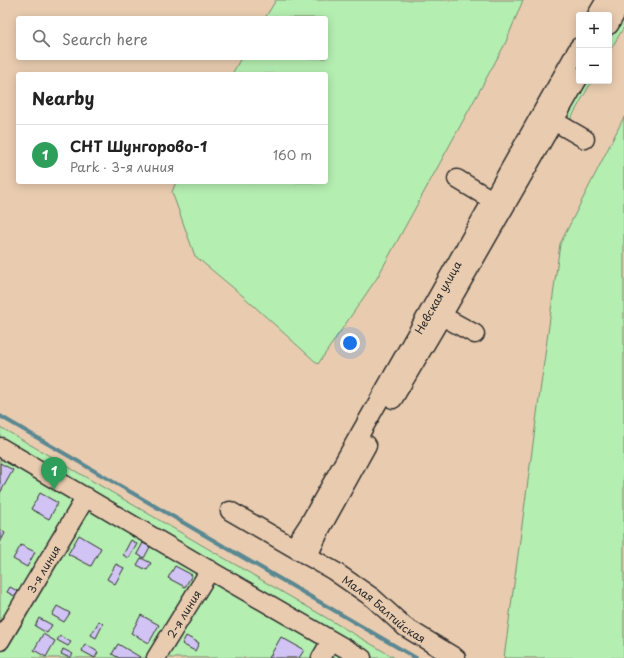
<!DOCTYPE html>
<meta charset="utf-8">
<style>
:root{--surface:#fff;--page:#f6f6f6;--text:#222;--muted:#767676;--line:#e0e0e0;--accent:#1f6fb2}
body{margin:0;font-family:"Playpen Sans",sans-serif;background:var(--page);color:var(--text)}
.controls{position:absolute;right:12px;top:12px;display:grid;overflow:hidden;border-radius:4px;box-shadow:0 2px 10px #0003}
.controls button{width:36px;height:36px;display:grid;place-items:center;padding:0;border:0;border-bottom:1px solid var(--line);background:var(--surface);color:var(--text);font:20px sans-serif}
.you{position:absolute;left:350px;top:343px;width:14px;height:14px;margin:-10px;border:3px solid #fff;border-radius:50%;background:#1a73e8;box-shadow:0 0 0 6px #1a73e833}
.badge{display:grid;place-items:center;width:26px;height:26px;border-radius:50%;background:var(--accent);color:#fff;font-size:13px;font-weight:700}
.pin{position:absolute;translate:-50% -33px;filter:drop-shadow(0 1px 2px #0008)}
.pin::after{content:'';position:absolute;top:21px;width:14px;height:12px;background:inherit;clip-path:polygon(0 0,100% 0,50% 100%)}
.list{margin:0;padding:0;list-style:none}
h2{display:flex;justify-content:space-between;align-items:center;height:52px;margin:0;padding:0 16px;font-size:17px}
h2 small{font-size:13px;font-weight:400;color:var(--muted)}
.list li{display:grid;grid-template-columns:26px 1fr auto;gap:12px;align-items:center;box-sizing:border-box;height:60px;padding:0 16px;border-top:1px solid var(--line)}
.list b{display:block;font-size:15px;white-space:nowrap}
.list p{margin:0;font-size:13px;white-space:nowrap;color:var(--muted)}
.list em{font-size:13px;font-style:normal;color:var(--muted)}
.icon{flex:none;width:22px;height:22px;fill:none;stroke:currentColor;stroke-width:2;stroke-linecap:round;stroke-linejoin:round}
.map{position:relative;flex:none;width:624px;height:658px;overflow:hidden}
.search{position:absolute;background:var(--surface);box-shadow:0 2px 10px #0003;left:16px;top:16px;width:312px;height:44px;display:flex;align-items:center;gap:10px;box-sizing:border-box;padding:0 14px;border-radius:4px;color:var(--muted);font-size:15px}
.panel{position:absolute;background:var(--surface);box-shadow:0 2px 10px #0003;left:16px;top:72px;width:312px;height:112px;border-radius:4px}
.map>svg:first-child{display:block}
.green{fill:#b5eeb1;stroke:#708c6e}
.lines{fill:none;stroke-linecap:round;stroke-linejoin:round}
.stream{stroke:#5a8892;stroke-width:4}
.building{fill:#d1c4f5;stroke:#2b2b2b}
.minor-casing{stroke:#2b2b2b;stroke-width:21}
.minor{stroke:#e9ccb0;stroke-width:18}
.labels{text-anchor:middle;dominant-baseline:central;stroke-width:3.5;stroke-linejoin:round;paint-order:stroke}
.street-label{font-size:11px;fill:#2b2b2b;stroke:#e9ccb0}
</style>
<div class="map">
<svg width="624" height="658" viewBox="0 0 624 658">
<rect width="100%" height="100%" fill="#e9ccb0"/>
<filter id="ink" filterUnits="userSpaceOnUse"><feTurbulence type="fractalNoise" baseFrequency=".025" numOctaves="2"/><feDisplacementMap in="SourceGraphic" scale="8" xChannelSelector="R" yChannelSelector="G"/><feConvolveMatrix kernelMatrix="1 2 1 2 8 2 1 2 1" color-interpolation-filters="sRGB"/></filter>
<g filter="url(#ink)">
<!-- green -->
<g class="green">
<path d="M276,0H523L505,44L377,278L318,364L243,296L195,256L172,192L176,182H326V74H232L241,58H326V18H265Z"/>
<path d="M624,14V27L609,52V40Z"/>
<path d="M585,81H592L570,120L566,118V114Z"/>
<path d="M624,117V658H504L560,244Z"/>
<path d="M0,427L395,658H0Z"/>
</g>
<g class="lines">
<!-- stream -->
<path class="stream" d="M0,416L416,658"/>
</g>
<!-- building -->
<g class="building">
<path d="M0,463L13,470L0,493Z"/>
<path d="M40,493L58,503L49,519L31,509Z"/>
<path d="M0,530L5,533L0,543Z"/>
<path d="M79,535L101,548L91,566L68,554Z"/>
<path d="M131,540L137,544L129,558L123,555Z"/>
<path d="M143,543L150,547L144,558L137,554Z"/>
<path d="M21,545L35,552L27,567L13,559Z"/>
<path d="M141,558L151,563L147,570L137,565Z"/>
<path d="M116,564L124,568L115,584L107,579Z"/>
<path d="M175,566L192,575L185,587L168,578Z"/>
<path d="M10,587L21,593L18,598L7,592Z"/>
<path d="M57,606L70,613L64,622L52,615Z"/>
<path d="M141,615L159,625L149,643L131,633Z"/>
<path d="M39,618L52,625L47,633L35,626Z"/>
<path d="M99,621L103,624L96,638L91,635Z"/>
<path d="M43,634L55,641L46,657L34,650Z"/>
<path d="M60,636L71,642L68,646L57,640Z"/>
<path d="M186,636L199,643L195,651L182,644Z"/>
<path d="M281,637L304,650L299,658H269Z"/>
<path d="M85,644L98,652L95,658L82,651Z"/>
<path d="M118,644L140,657L139,658H119L112,654Z"/>
<path d="M63,649L73,654L70,658L61,654Z"/>
</g>
<g class="lines">
<defs>
<g id="minor">
<path d="M597,15L606,0"/>
<path d="M609,25L623,0"/>
<path d="M554,121L585,139"/>
<path d="M457,179L492,200"/>
<path d="M442,316L475,334"/>
<path d="M393,399L442,316L579,77"/>
<path d="M0,447L204,567L362,658"/>
<path id="s1" d="M230,511L334,571L373,598L405,627L456,658"/>
<path id="s2" d="M294,547L309,524L579,47"/>
<path d="M308,556L320,530L367,445"/>
<path id="s3" d="M0,641L86,497"/>
<path id="s4" d="M156,658L210,570"/>
<path d="M321,658L331,641"/>
</g>
</defs>
<!-- minor casing -->
<use href="#minor" class="minor-casing"/>
<!-- minor -->
<use href="#minor" class="minor"/>
</g>
</g>
<g class="labels">
<!-- street labels -->
<g class="street-label">
<text stroke="none"><textPath href="#s2" startOffset="288">Невская улица</textPath></text>
<text stroke="none"><textPath href="#s3" startOffset="84">3-я линия</textPath></text>
<text stroke="none"><textPath href="#s1" startOffset="183">Малая Балтийская</textPath></text>
<text stroke="none"><textPath href="#s4" startOffset="52">2-я линия</textPath></text>
</g>
</g>
</svg>
<div class="controls">
<button>+</button>
<button>−</button>
</div>
<div class="you"></div>
<div class="pin badge" style="left:54px;top:490px;background:#2e9e5b">1</div>
<div class="search"><svg class="icon" aria-label="search" viewBox="0 0 24 24"><circle cx="10" cy="10" r="6"/><path d="M15 15l6 6"/></svg>Search here</div>
<section class="panel">
<h2>Nearby<small></small></h2>
<ul class="list">
<li><span class="badge" style="background:#2e9e5b">1</span><div><b>СНТ Шунгорово-1</b><p>Park · 3-я линия</p></div><em>160 m</em></li>
</ul>
</section>
</div>
